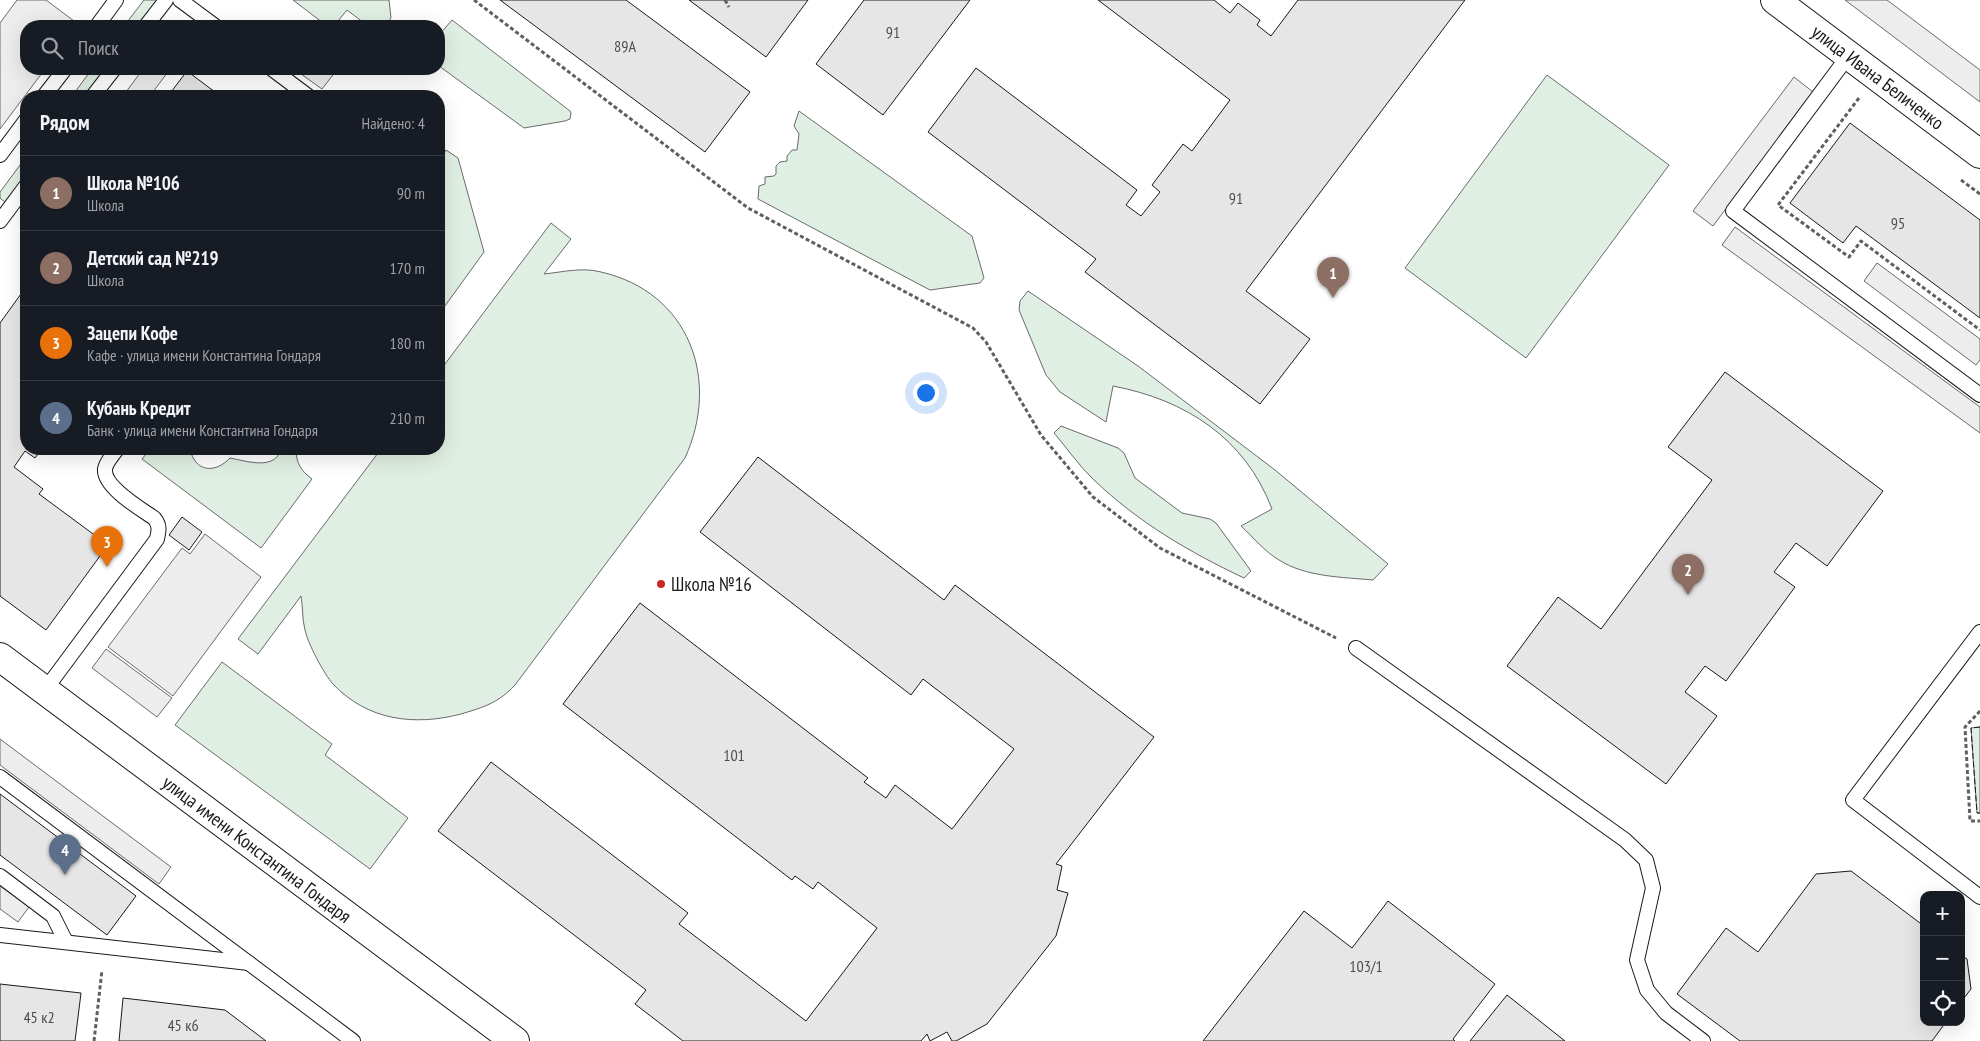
<!DOCTYPE html>
<html lang="ru">
<meta charset="utf-8">
<style>
:root{--surface:#171b24;--page:#20242c;--text:#f1f3f6;--muted:#9ea1a6;--line:#363941;--accent:#c62828}
body{margin:0;font-family:"PT Sans Narrow",sans-serif;background:var(--page);color:var(--text)}
.controls{position:absolute;right:15px;bottom:15px;display:grid;overflow:hidden;border-radius:10px;box-shadow:0 5px 20px #0002}
.controls button{width:45px;height:45px;display:grid;place-items:center;padding:0;border:0;border-bottom:1px solid var(--line);background:var(--surface);color:var(--text);font:25px sans-serif}
.you{position:absolute;left:925px;top:392px;width:18px;height:18px;margin:-12px;border:4px solid #fff;border-radius:50%;background:#1a73e8;box-shadow:0 0 0 8px #1a73e833}
.badge{display:grid;place-items:center;width:32px;height:32px;border-radius:50%;background:var(--accent);color:#fff;font-size:16px;font-weight:700}
.pin{position:absolute;translate:-50% -41px;filter:drop-shadow(0 1px 2px #0008)}
.pin::after{content:'';position:absolute;top:26px;width:18px;height:15px;background:inherit;clip-path:polygon(0 0,100% 0,50% 100%)}
.list{margin:0;padding:0;list-style:none}
h2{display:flex;justify-content:space-between;align-items:center;height:65px;margin:0;padding:0 20px;font-size:21px}
h2 small{font-size:16px;font-weight:400;color:var(--muted)}
.list li{display:grid;grid-template-columns:32px 1fr auto;gap:15px;align-items:center;box-sizing:border-box;height:75px;padding:0 20px;border-top:1px solid var(--line)}
.list b{display:block;font-size:19px;white-space:nowrap}
.list p{margin:0;font-size:16px;white-space:nowrap;color:var(--muted)}
.list em{font-size:16px;font-style:normal;color:var(--muted)}
.icon{flex:none;width:28px;height:28px;fill:none;stroke:currentColor;stroke-width:2;stroke-linecap:round;stroke-linejoin:round}
.map{position:relative;flex:none;width:1980px;height:1041px;overflow:hidden}
.search{position:absolute;background:var(--surface);box-shadow:0 5px 20px #0002;left:20px;top:20px;width:425px;height:55px;display:flex;align-items:center;gap:12px;box-sizing:border-box;padding:0 18px;border-radius:20px;color:var(--muted);font-size:19px}
.panel{position:absolute;background:var(--surface);box-shadow:0 5px 20px #0002;left:20px;top:90px;width:425px;height:365px;border-radius:20px}
.map>svg:first-child{display:block}
.green{fill:#e0efe3;stroke:#6a6a6a}
.parking{fill:#ededed;stroke:#6a6a6a}
.building{fill:#e6e6e6;stroke:#1a1a1a}
.lines{fill:none;stroke-linecap:round;stroke-linejoin:round}
.service-casing{stroke:#1a1a1a;stroke-width:16}
.minor-casing{stroke:#1a1a1a;stroke-width:30}
.path{stroke:#5f5f5f;stroke-width:3;stroke-dasharray:4 2.5;stroke-linecap:butt}
.service{stroke:#fff;stroke-width:14}
.minor{stroke:#fff;stroke-width:28}
.fence{stroke:#1a1a1a;stroke-width:1;stroke-dasharray:6 2.5;stroke-linecap:butt}
.poi-dot{fill:#c62828;stroke:#fff;stroke-width:2}
.labels{text-anchor:middle;dominant-baseline:central;stroke-width:4;stroke-linejoin:round;paint-order:stroke}
.number-label{font-size:16px;fill:#4d4d4d}
.street-label{font-size:19px;fill:#1a1a1a;stroke:#fff}
.poi-label{font-size:19px;fill:#1a1a1a;stroke:#fff;text-anchor:start}
</style>
<div class="map">
<svg width="1980" height="1041" viewBox="0 0 1980 1041">
<rect width="100%" height="100%" fill="#fff"/>
<!-- green -->
<g class="green">
<path d="M144,0H157L138,26H124Z"/>
<path d="M293,0H389L391,18L385,26H368L347,10L334,26H327Z"/>
<path d="M452,20L570,111L571,113L570,119L565,121L524,128L439,66V35Z"/>
<path d="M92,69H106L86,96H72Z"/>
<path d="M1547,75L1669,165L1526,358L1405,268Z"/>
<path d="M799,111L972,236L984,278L980,283L930,290L758,199L759,186L765,184V177L774,176L776,174V166L780,162L787,161V156L792,150H797L799,134L794,126Z"/>
<path d="M446,150L458,158L484,252L442,310L439,307V161Z"/>
<path d="M26,157V176L6,203L0,198V192Z"/>
<path d="M551,223L571,239L544,274C563,272 582,267 601,272C689,292 721,379 685,458L515,685C510,690 505,695 500,698C489,706 474,710 461,714C415,726 368,721 333,684C324,674 308,644 305,630C302,619 303,607 301,596L258,654L238,639L381,449H439V372Z"/>
<path d="M1028,291L1138,366L1275,470L1388,564L1373,580C1341,577 1306,577 1279,560C1264,551 1253,537 1241,526L1272,509C1245,438 1186,400 1113,386L1106,422L1060,392L1046,375L1019,310L1020,301Z"/>
<path d="M1061,426L1118,448L1124,453L1135,478L1182,513L1210,519L1216,523L1251,571L1244,578C1189,552 1138,522 1094,480C1079,466 1067,448 1054,433Z"/>
<path d="M150,449H190C195,472 215,474 230,458C247,461 275,471 281,449H296C296,463 301,471 312,479L261,548L142,459Z"/>
<path d="M222,662L332,744L325,755L408,818L370,869L175,725Z"/>
<path d="M1980,727V813H1977L1971,728Z"/>
</g>
<!-- parking -->
<g class="parking">
<path d="M17,0H46L78,24L76,26H26V69H45L0,129V23Z"/>
<path d="M1845,0H1887L1980,70V102Z"/>
<path d="M143,69H170L150,96H123Z"/>
<path d="M294,69H333L336,71L322,89Z"/>
<path d="M1794,77L1813,92L1713,226L1693,211Z"/>
<path d="M1735,227L1980,407V433L1722,245Z"/>
<path d="M1877,263L1980,339V360L1976,365L1864,281Z"/>
<path d="M205,534L261,577L173,696L108,647L182,548L190,554Z"/>
<path d="M106,649L172,698L157,717L92,668Z"/>
<path d="M0,739L171,867L159,884L0,765Z"/>
<path d="M0,886L29,907L18,922L0,909Z"/>
</g>
<!-- building -->
<g class="building">
<path d="M500,0H626L750,92L705,152Z"/>
<path d="M689,0H808L766,57Z"/>
<path d="M864,0H970L883,115L816,64Z"/>
<path d="M1098,0H1214L1230,13L1238,3L1260,20L1257,25L1271,36L1298,0H1465L1246,291L1310,339L1260,404L1085,272L1096,259L928,132L976,68L1137,190L1126,205L1141,216L1160,192L1152,185L1183,144L1192,151L1230,100Z"/>
<path d="M187,71L211,89L221,96H168Z"/>
<path d="M1850,123L1980,220V318L1856,226L1843,243L1790,203Z"/>
<path d="M26,287V449H42L35,458L25,451L14,467L43,489L39,494L108,545L46,630L0,596V323Z"/>
<path d="M1725,372L1883,491L1827,566L1796,543L1774,572L1795,587L1726,681L1705,666L1685,692L1717,716L1666,784L1507,666L1558,597L1601,629L1712,480L1668,447Z"/>
<path d="M758,457L944,600L955,585L1154,737L1056,864L1062,866L1057,890L1068,893L1056,936L987,1024L956,1041H952L947,1032L930,1041L927,1034L921,1041H683L635,1004L646,990L438,831L491,762L688,913L679,924L806,1021L877,928L818,882L813,889L795,876L792,880L563,704L640,603L868,778L864,782L886,798L895,785L952,829L1014,749L923,679L911,695L700,532Z"/>
<path d="M182,517L202,532L189,550L169,535Z"/>
<path d="M0,794L136,896L107,935L0,855Z"/>
<path d="M1851,871L1924,926V1022H1946L1932,1041H1740L1677,994L1726,928L1758,952L1816,874Z"/>
<path d="M1388,901L1495,984L1453,1039L1455,1041H1203L1304,911L1352,948Z"/>
<path d="M1961,955L1967,959L1971,989L1961,1002Z"/>
<path d="M0,984L81,993L75,1041H0Z"/>
<path d="M1507,995L1565,1041H1470Z"/>
<path d="M123,998L225,1010L266,1041H119Z"/>
</g>
<g class="lines">
<defs>
<g id="service">
<path d="M180,0L215,26"/>
<path d="M97,26L116,0"/>
<path d="M146,26L166,0"/>
<path d="M1849,55L1733,211L1980,395"/>
<path d="M272,69L308,96"/>
<path d="M44,96L65,69"/>
<path d="M93,96L114,69"/>
<path d="M0,155L26,120"/>
<path d="M0,221L26,186"/>
<path d="M1980,632L1853,800L1980,897"/>
<path d="M1356,648L1625,840L1646,860L1653,888L1637,960L1647,990L1666,1013L1703,1041"/>
<path d="M45,690L157,539C159,530 160,525 154,518C141,509 103,487 105,469C106,462 113,455 117,449"/>
<path d="M0,777L353,1041"/>
<path d="M0,876L53,916L66,942"/>
<path d="M0,935L249,963"/>
</g>
<g id="minor">
<path d="M1775,0L1980,154"/>
<path d="M0,657L515,1041"/>
</g>
</defs>
<!-- service casing -->
<use href="#service" class="service-casing"/>
<!-- minor casing -->
<use href="#minor" class="minor-casing"/>
<!-- path -->
<g class="path">
<path d="M474,0L748,208L973,328L986,342L1041,435L1093,497L1160,548L1336,638"/>
<path d="M725,0L729,7"/>
<path d="M1859,98L1778,205L1849,257L1861,241L1980,330"/>
<path d="M1961,180L1980,194"/>
<path d="M1980,711L1965,727L1970,821H1980"/>
<path d="M94,1041L102,970"/>
</g>
<!-- service -->
<use href="#service" class="service"/>
<!-- minor -->
<use href="#minor" class="minor"/>
<!-- fence -->
<path class="fence" d="M1980,727L1971,728L1977,813H1980"/>
</g>
<!-- markers -->
<circle class="poi-dot" cx="661" cy="584" r="5"/>
<g class="labels">
<!-- number labels -->
<g class="number-label">
<text x="893" y="32">91</text>
<text x="625" y="46">89А</text>
<text x="1236" y="198">91</text>
<text x="1898" y="223">95</text>
<text x="734" y="755">101</text>
<text x="1366" y="966">103/1</text>
<text x="39" y="1017">45 к2</text>
<text x="183" y="1025">45 к6</text>
</g>
<!-- street labels -->
<g class="street-label">
<text transform="translate(1878 77) rotate(37)">улица Ивана Беличенко</text>
<text transform="translate(257 849) rotate(37)">улица имени Константина Гондаря</text>
</g>
<!-- poi labels -->
<g class="poi-label">
<text x="671" y="584">Школа №16</text>
</g>
</g>
</svg>
<div class="controls">
<button>+</button>
<button>−</button>
<button><svg class="icon" aria-label="locate" viewBox="0 0 24 24"><circle cx="12" cy="12" r="6"/><path d="M12 2v4M12 18v4M2 12h4M18 12h4"/></svg></button>
</div>
<div class="you"></div>
<div class="pin badge" style="left:1333px;top:298px;background:#8d6e63">1</div>
<div class="pin badge" style="left:1688px;top:595px;background:#8d6e63">2</div>
<div class="pin badge" style="left:107px;top:567px;background:#e8710a">3</div>
<div class="pin badge" style="left:65px;top:875px;background:#5c6f8a">4</div>
<div class="search"><svg class="icon" aria-label="search" viewBox="0 0 24 24"><circle cx="10" cy="10" r="6"/><path d="M15 15l6 6"/></svg>Поиск</div>
<section class="panel">
<h2>Рядом<small>Найдено: 4</small></h2>
<ul class="list">
<li><span class="badge" style="background:#8d6e63">1</span><div><b>Школа №106</b><p>Школа</p></div><em>90 m</em></li>
<li><span class="badge" style="background:#8d6e63">2</span><div><b>Детский сад №219</b><p>Школа</p></div><em>170 m</em></li>
<li><span class="badge" style="background:#e8710a">3</span><div><b>Зацепи Кофе</b><p>Кафе · улица имени Константина Гондаря</p></div><em>180 m</em></li>
<li><span class="badge" style="background:#5c6f8a">4</span><div><b>Кубань Кредит</b><p>Банк · улица имени Константина Гондаря</p></div><em>210 m</em></li>
</ul>
</section>
</div>
